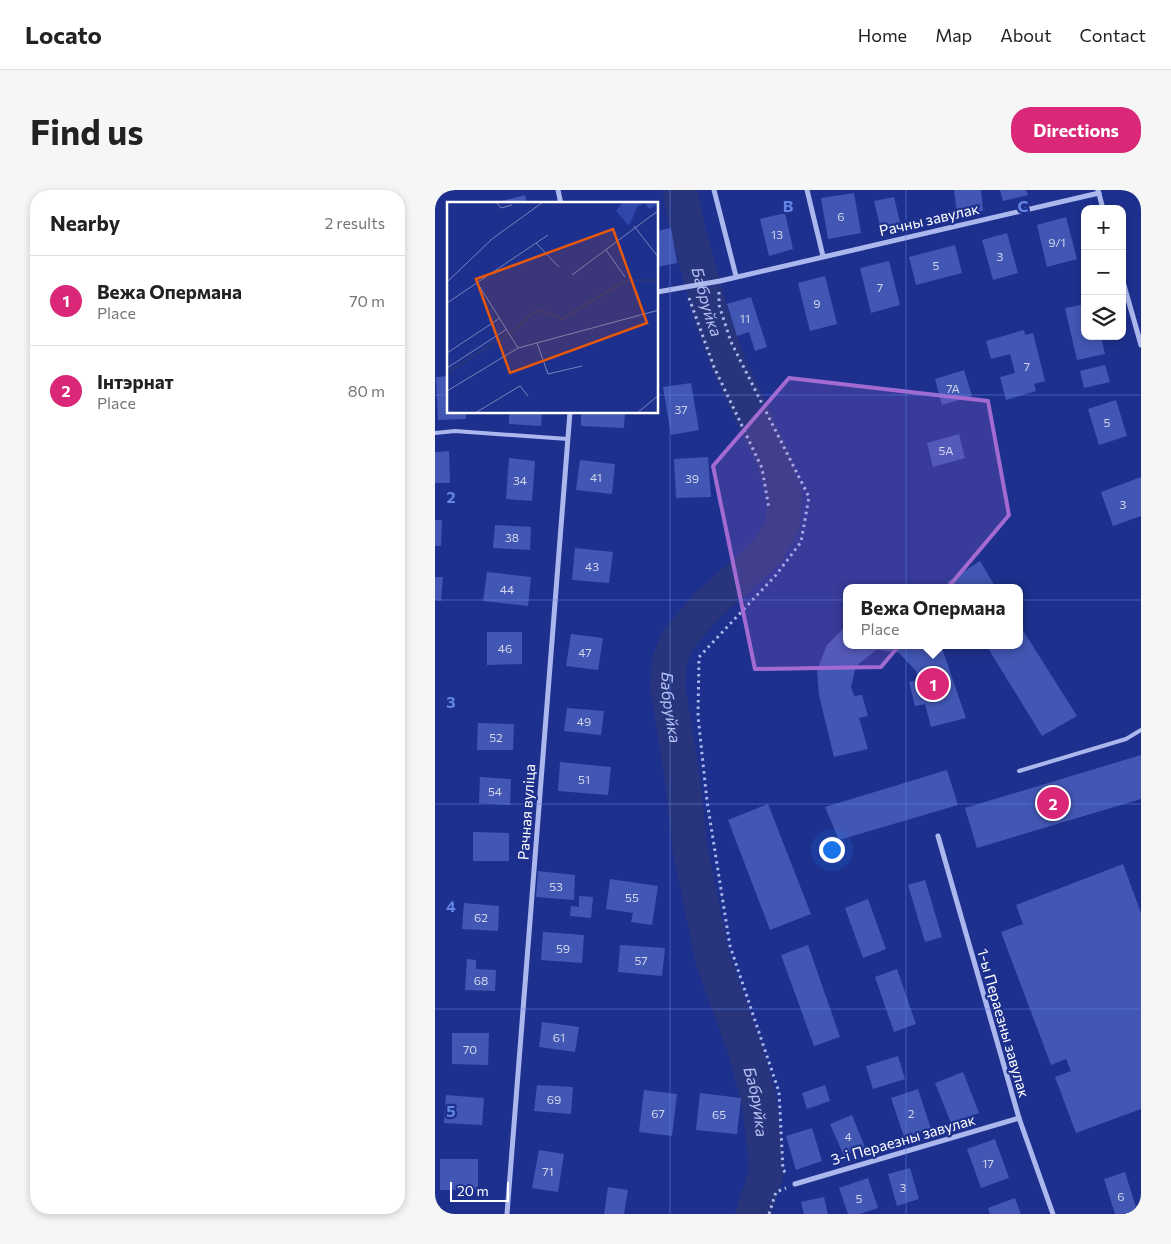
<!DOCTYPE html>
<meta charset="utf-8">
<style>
:root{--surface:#fff;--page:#f6f6f6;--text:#222;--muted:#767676;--line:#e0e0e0;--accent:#db2777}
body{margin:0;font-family:Commissioner,sans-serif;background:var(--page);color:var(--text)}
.controls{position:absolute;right:15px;top:15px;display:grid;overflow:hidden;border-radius:10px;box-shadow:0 2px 8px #0003}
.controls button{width:45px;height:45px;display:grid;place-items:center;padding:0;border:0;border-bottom:1px solid var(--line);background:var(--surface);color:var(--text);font:25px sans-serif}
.scale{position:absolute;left:15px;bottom:12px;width:59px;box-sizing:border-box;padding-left:5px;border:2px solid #fff;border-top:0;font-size:14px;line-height:18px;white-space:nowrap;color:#fff;-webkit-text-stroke:4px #1d308d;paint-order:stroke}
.you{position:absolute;left:396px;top:659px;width:18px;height:18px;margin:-12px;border:4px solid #fff;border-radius:50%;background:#1a73e8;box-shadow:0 0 0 8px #1a73e833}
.badge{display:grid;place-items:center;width:32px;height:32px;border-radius:50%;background:var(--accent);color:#fff;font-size:16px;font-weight:700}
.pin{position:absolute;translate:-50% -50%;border:2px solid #fff;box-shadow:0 1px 5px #0006}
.popup{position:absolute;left:408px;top:394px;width:180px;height:65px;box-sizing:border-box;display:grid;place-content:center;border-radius:10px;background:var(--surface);filter:drop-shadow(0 1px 4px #0005);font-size:16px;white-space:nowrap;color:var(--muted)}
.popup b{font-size:19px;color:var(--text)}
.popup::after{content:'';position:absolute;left:50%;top:100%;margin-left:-10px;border:10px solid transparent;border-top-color:var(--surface)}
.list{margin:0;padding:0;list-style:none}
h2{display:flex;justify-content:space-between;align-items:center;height:65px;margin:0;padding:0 20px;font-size:21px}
h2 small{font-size:16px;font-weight:400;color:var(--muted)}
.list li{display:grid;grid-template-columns:32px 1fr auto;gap:15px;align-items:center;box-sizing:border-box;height:90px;padding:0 20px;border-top:1px solid var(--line)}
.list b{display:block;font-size:19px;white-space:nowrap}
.list p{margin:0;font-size:16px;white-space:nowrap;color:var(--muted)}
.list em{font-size:16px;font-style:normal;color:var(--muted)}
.icon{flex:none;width:28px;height:28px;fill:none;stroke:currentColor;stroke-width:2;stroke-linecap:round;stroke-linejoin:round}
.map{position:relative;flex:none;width:706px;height:1024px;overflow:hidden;border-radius:20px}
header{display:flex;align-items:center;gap:30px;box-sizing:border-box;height:70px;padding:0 25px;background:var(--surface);border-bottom:1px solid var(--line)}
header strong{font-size:24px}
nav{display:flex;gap:28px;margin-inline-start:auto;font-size:18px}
.intro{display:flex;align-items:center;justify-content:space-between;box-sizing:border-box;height:120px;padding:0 30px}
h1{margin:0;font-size:35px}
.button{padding:12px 22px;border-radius:20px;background:var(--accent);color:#fff;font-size:18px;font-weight:700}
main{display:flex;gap:30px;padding:0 30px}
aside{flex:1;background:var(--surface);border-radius:20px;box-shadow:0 2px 8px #0003}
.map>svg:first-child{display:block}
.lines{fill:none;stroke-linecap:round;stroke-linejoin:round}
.river{stroke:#28357c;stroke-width:35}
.building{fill:#4256b3}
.path{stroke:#abb7ed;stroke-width:3;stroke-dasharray:2.5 4;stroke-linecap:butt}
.service{stroke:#abb7ed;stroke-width:4}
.minor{stroke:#abb7ed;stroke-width:5}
.marked{fill:#a36bd2;fill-opacity:0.2;stroke:#a36bd2;stroke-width:4;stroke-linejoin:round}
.grid{fill:none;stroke:#6183e4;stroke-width:1;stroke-opacity:0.55}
.labels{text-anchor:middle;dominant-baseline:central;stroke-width:4.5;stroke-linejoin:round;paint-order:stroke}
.number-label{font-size:12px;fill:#d0d5ec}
.street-label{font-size:15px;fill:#fff;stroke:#1d308d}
.water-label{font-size:16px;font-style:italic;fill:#b7c2f4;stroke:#1d308d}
.inset-river{fill:none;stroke:#28357c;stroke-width:2.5}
.inset-road{fill:none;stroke:#7783bb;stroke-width:1}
.view{fill:#e8590c;fill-opacity:0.15;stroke:#e8590c;stroke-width:2.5}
.inset-edge{fill:none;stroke:#fff;stroke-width:2.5}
.grid-label{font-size:16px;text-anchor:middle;font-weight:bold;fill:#6183e4;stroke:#1d308d;stroke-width:4.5;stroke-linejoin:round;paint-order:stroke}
</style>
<header>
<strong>Locato</strong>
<nav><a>Home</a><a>Map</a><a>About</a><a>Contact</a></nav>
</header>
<div class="intro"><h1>Find us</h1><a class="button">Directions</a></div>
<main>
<aside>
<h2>Nearby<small>2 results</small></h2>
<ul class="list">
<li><span class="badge">1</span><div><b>Вежа Опермана</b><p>Place</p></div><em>70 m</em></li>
<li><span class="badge">2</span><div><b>Інтэрнат</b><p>Place</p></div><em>80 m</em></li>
</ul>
</aside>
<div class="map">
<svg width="706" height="1024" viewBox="0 0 706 1024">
<rect width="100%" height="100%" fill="#1d308d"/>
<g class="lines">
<!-- river -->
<path class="river" id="s1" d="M245,0L252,37L277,128L295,177L338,269L350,304L348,333L333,361L269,419L242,451L234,473L233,499L247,586L255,659L278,770L310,859L324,909L332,980L318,1024"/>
</g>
<!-- building -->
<g class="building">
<path d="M519,0H546L548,21L522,24Z"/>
<path d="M565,0H591L593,5L568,11Z"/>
<path d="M419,3L426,43L393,49L386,8Z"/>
<path d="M90,5L92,14H59V13Z"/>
<path d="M459,7L466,36L446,40L439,11Z"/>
<path d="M350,23L358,59L334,66L325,29Z"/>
<path d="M631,27L642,69L612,77L602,35Z"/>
<path d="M236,38L242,73L222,77V41Z"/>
<path d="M572,43L583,83L558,90L547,50Z"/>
<path d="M520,55L527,83L481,95L474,67Z"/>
<path d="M454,71L465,115L436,123L425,78Z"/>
<path d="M390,86L402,134L375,141L363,93Z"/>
<path d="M316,107L332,157L320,161L314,142L302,146L292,114Z"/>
<path d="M650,114V146H666L670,164L642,170L630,118Z"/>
<path d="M589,140L590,145L598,143L610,191L599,194L601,201L571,210L565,187L580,183L575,164L556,169L551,151Z"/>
<path d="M670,175L675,192L649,198L645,181Z"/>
<path d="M529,180L537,206L507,215L500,189Z"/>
<path d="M14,186V222H31V229L3,230L1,187Z"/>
<path d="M256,193L264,240L236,245L228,197Z"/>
<path d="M681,210L692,246L664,255L653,219Z"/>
<path d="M74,222H107L106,236L74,234Z"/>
<path d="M146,222H190L189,238L146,236Z"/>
<path d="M524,244L530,268L498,277L492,253Z"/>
<path d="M14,261L15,293H0V262Z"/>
<path d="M273,267L276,307L241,308L239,269Z"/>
<path d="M74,268L100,271L97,311L71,309Z"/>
<path d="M145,270L180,274L177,304L141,300Z"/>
<path d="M706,287V326L678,336L666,302Z"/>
<path d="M0,330H7L6,356H0Z"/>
<path d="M60,335L96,337L95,360L58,358Z"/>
<path d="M140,358L178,362L174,393L137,390Z"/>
<path d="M545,371L561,398H515L512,392Z"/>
<path d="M52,382L96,387L93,416L48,411Z"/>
<path d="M0,387H8L6,411L0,410Z"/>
<path d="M584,434L642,526L607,546L551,455H584Z"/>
<path d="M412,435V455H506L531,528L496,537L490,514L480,516L474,492L484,490L481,481L464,463L441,460L421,476L416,497L419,506L427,505L433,526L424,528L433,559L399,567L384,505L382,480L392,455Z"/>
<path d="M52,442H87V474L52,475Z"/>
<path d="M136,444L168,448L163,480L131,476Z"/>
<path d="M132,518L169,521L166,545L129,541Z"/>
<path d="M43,533L79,534L78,560H42Z"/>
<path d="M706,565V609L542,658L530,618Z"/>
<path d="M125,572L176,577L173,605L123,601Z"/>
<path d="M512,580L523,615L404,650L390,617Z"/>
<path d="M45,587L76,589L75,615L44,613Z"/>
<path d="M333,614L376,724L335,740L293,630Z"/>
<path d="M38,642L74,643V671H38Z"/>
<path d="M688,674L706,723V919L641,943L620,887L636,881L631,869L616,875L566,742L588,734L581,715Z"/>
<path d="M103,681L140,685L139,710L101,707Z"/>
<path d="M175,689L223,696L217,735L196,732L198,723L171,719Z"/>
<path d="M490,690L507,747L490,752L473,695Z"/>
<path d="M144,706L158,707L156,728L135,726L136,716L144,717Z"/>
<path d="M433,709L451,759L428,768L410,718Z"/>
<path d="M29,713L64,716L63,741L27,739Z"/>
<path d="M108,742L149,745L147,773L106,770Z"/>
<path d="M185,755L230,758L227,786L183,782Z"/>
<path d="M373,755L405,847L379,856L346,765Z"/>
<path d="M32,769L41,770V779L61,780L60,801L30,800Z"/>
<path d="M462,779L481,834L459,842L440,787Z"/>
<path d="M107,832L144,837L140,862L104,857Z"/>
<path d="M17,843H54L53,875L17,874Z"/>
<path d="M463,866L470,889L438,899L431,876Z"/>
<path d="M528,882L544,923L516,933L500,893Z"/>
<path d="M102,895L138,897L136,924L99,921Z"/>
<path d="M390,895L395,911L372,919L367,903Z"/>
<path d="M483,899L496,939L469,947L456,908Z"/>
<path d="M209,900L242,904L237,946L204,942Z"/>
<path d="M265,903L306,908L302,944L261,940Z"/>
<path d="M11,905L49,908L47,935L9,933Z"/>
<path d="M417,925L430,957L409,966L395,934Z"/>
<path d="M377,938L387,971L361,980L351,946Z"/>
<path d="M560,949L574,988L546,998L532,959Z"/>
<path d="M104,960L129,964L123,1002L97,998Z"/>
<rect x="5" y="969" width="38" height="31"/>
<path d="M475,978L484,1009L462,1016L453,984Z"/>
<path d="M690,982L703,1024H680L669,989Z"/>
<path d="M433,988L443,1018L425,1024H413L404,998Z"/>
<path d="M173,997L193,1000L189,1024H169Z"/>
<path d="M389,1007L393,1024H369L366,1012Z"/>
<path d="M580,1008L586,1024H555L553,1018Z"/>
</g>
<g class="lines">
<!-- path -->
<g class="path">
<path d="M284,102V115L296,152L374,307L366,352L341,385L264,467L263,526L272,611L295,756L344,902L348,980L353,985"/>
<path d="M254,108L279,177L327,278L334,319"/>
<path d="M334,1024L341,1002L351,998"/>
</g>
<!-- service -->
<g class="service">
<path d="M0,243L20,241L133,249"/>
<path d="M584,581L691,549L706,540"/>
</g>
<!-- minor -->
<g class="minor">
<path d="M123,0L126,14"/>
<path d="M279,0L301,86"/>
<path d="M372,0L388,66"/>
<path d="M663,0L668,19"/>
<path d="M687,88L706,155"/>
<path d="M222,102L285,91L664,3"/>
<path d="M503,646L584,928L618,1024"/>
<path d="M360,994L584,928"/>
<path d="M72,1024L135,222"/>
</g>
</g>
<!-- marked area -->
<path class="marked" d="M354,188L553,211L574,325L446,477L320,479L278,276Z"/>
<!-- grid -->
<path class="grid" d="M235,0V1024M471,0V1024M0,205H14M222,205H706M0,410H706M0,614H706M0,819H706"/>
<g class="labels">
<!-- number labels -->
<g class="number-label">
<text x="406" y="26">6</text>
<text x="342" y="44">13</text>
<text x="622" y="52">9/1</text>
<text x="565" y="66">3</text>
<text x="501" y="75">5</text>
<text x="445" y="97">7</text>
<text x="382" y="113">9</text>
<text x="310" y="128">11</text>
<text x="592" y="176">7</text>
<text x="518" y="198">7А</text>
<text x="246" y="219">37</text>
<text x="672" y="232">5</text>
<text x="511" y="260">5А</text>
<text x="161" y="287">41</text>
<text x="257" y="288">39</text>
<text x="85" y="290">34</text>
<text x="688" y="314">3</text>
<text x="77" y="347">38</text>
<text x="157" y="376">43</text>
<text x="72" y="399">44</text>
<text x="70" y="458">46</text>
<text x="150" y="462">47</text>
<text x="149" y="531">49</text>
<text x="61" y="547">52</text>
<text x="149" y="589">51</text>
<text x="60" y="601">54</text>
<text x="121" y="696">53</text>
<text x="197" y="707">55</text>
<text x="46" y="727">62</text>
<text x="128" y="758">59</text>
<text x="206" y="770">57</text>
<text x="46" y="790">68</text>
<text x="124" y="847">61</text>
<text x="35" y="859">70</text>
<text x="119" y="909">69</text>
<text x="223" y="923">67</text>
<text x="476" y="923">2</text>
<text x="284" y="924">65</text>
<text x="413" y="946">4</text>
<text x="553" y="973">17</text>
<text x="113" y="981">71</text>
<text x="468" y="997">3</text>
<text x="686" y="1006">6</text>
<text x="424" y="1008">5</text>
</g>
<!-- street labels -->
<g class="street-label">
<text transform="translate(494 29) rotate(-13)">Рачны завулак</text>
<text transform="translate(91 622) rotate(-86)">Рачная вуліца</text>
<text transform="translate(569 833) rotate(74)">1-ы Пераезны завулак</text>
<text transform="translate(468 949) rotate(-16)">3-і Пераезны завулак</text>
</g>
<!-- water labels -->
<g class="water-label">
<text stroke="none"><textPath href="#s1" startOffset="115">Бабруйка</textPath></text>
<text stroke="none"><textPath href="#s1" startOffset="580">Бабруйка</textPath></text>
<text stroke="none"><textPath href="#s1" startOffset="985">Бабруйка</textPath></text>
</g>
</g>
<!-- overview -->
<g transform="translate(12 12)">
<rect width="211" height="211" fill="#1d308d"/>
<path d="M176,0H211L212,2L202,7L198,1L190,5L182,24L169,9Z" fill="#3147ab"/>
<path class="inset-river" d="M0,171L67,128L87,110L95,109L115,117L178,79L212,78"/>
<path class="inset-road" d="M49,0L54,6L65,3M187,24L212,56M89,41L112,65M159,48L178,75M125,73L212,8M0,80L45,37L96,0M31,82L71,146M0,101L101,33M90,141L101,172L135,164M0,151L53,116M0,166L60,127M0,189L71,146L212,108M28,211L73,184L81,194M190,211L212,193"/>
<path class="view" d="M166,27L200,121L63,171L29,77Z"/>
<rect width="211" height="211" class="inset-edge"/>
</g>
<g class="grid-label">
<text x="353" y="22">B</text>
<text x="588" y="22">C</text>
<text x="16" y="313">2</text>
<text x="16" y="518">3</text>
<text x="16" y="722">4</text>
<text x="16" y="927">5</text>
</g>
</svg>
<div class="controls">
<button>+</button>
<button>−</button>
<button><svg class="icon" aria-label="layers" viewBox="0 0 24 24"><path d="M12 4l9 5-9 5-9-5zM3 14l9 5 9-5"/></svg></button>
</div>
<div class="scale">20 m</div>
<div class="you"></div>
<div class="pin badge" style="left:498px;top:494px">1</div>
<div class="popup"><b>Вежа Опермана</b>Place</div>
<div class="pin badge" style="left:618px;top:613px">2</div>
</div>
</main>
